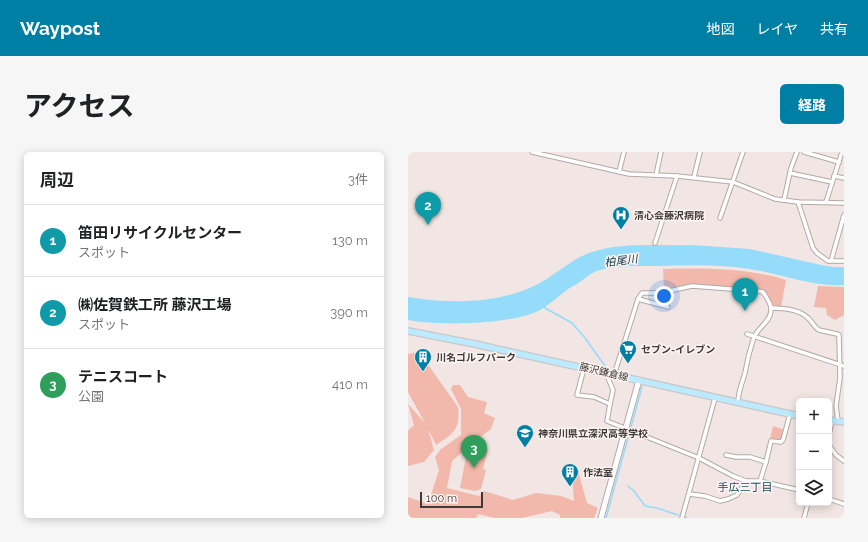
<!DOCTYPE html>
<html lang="ja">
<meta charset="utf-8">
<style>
:root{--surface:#fff;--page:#f6f6f6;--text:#202124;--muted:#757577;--line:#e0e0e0;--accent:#007fa4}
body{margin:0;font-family:Raleway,"Noto Sans JP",sans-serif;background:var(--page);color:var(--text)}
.controls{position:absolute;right:12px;bottom:12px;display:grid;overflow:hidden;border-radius:6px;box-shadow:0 2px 10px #0003}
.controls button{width:36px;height:36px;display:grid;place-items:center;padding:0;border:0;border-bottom:1px solid var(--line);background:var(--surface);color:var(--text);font:20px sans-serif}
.scale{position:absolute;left:12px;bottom:10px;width:63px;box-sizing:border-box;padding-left:4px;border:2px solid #3e3a39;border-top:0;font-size:11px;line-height:14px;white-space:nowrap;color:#3e3a39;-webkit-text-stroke:3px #fef4f1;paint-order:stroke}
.you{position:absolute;left:256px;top:144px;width:14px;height:14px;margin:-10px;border:3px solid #fff;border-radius:50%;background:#1a73e8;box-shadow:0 0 0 6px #1a73e833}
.badge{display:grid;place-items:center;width:26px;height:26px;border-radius:50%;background:var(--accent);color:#fff;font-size:13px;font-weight:700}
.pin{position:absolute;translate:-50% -33px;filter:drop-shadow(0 1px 2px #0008)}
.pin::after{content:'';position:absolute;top:21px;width:14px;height:12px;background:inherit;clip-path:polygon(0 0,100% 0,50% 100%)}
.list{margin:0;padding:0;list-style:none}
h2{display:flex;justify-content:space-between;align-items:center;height:52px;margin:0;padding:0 16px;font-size:17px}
h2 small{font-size:13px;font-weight:400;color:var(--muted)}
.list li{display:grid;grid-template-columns:26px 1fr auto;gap:12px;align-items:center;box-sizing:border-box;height:72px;padding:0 16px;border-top:1px solid var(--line)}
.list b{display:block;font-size:15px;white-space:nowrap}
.list p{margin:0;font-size:13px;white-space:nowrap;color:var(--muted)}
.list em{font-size:13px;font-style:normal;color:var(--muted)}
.icon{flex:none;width:22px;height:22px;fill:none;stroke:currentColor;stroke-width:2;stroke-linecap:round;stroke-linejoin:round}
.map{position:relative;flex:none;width:436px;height:366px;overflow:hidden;border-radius:6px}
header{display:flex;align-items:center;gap:24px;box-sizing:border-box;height:56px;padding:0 20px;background:var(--accent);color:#fff}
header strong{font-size:19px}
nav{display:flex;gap:22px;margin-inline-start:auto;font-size:14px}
.intro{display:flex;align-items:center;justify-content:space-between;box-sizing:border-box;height:96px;padding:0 24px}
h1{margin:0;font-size:28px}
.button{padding:10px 18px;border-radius:6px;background:var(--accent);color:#fff;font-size:14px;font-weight:700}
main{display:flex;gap:24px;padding:0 24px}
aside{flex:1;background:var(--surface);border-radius:6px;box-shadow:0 2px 10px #0003}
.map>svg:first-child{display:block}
.green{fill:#f1b8ab}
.water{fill:#95dbfa}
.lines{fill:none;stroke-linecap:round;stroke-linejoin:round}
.stream{stroke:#95dbfa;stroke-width:1.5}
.street-casing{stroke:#b3a9a7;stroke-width:5.5}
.secondary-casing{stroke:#b3a9a7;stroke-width:7}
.primary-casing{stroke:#c9c8c8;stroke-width:8}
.street{stroke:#fff;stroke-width:3.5}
.secondary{stroke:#fff;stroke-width:5}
.primary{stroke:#bceafe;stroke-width:5.5}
.labels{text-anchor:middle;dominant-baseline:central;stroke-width:3;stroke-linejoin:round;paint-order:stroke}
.poi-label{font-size:10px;font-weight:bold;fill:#3e3a39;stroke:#fef4f1;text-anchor:start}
.street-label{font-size:10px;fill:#3e3a39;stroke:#fef4f1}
.water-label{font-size:11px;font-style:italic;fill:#0d3848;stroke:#fef4f1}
.neighbourhood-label{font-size:11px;fill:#19495c;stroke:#fef4f1}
</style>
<header>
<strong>Waypost</strong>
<nav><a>地図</a><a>レイヤ</a><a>共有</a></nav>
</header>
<div class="intro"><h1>アクセス</h1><a class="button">経路</a></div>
<main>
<aside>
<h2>周辺<small>3件</small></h2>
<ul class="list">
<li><span class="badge" style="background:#0f9aa8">1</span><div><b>笛田リサイクルセンター</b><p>スポット</p></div><em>130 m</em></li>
<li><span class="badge" style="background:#0f9aa8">2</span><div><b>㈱佐賀鉄工所 藤沢工場</b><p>スポット</p></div><em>390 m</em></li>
<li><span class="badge" style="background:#2e9e5b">3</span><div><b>テニスコート</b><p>公園</p></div><em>410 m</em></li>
</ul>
</aside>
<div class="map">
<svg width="436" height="366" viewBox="0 0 436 366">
<rect width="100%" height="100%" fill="#f1e6e4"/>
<!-- green -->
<g class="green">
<path d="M255,117C296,116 339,116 378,128L373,155L363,152L356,140L353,138L290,132L277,133L256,137Z"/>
<path d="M410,134L436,135V163L427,168L419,163L418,156L406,155Z"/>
<path d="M11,200L50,255C53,277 45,282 28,293L20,277L26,298L16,310L0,314V279L6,273L0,252L17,271L0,240V202Z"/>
<path d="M45,233H52L60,245L79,250L76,261L87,266L83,277L62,293L80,297L75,317L78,318L73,337L67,339L52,336L60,295L44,309L39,336L71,344L76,339L105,348L128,341L153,344L166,349L164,321L170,319L179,351L190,356L186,366H152V363L144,359L114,366H87L70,362L68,366H0V345L20,352L31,318L27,305L33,297L53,283V257L43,237Z"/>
<path d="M365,274L377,278L373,288L362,287Z"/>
</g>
<!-- water -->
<path class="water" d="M284,93L342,97L413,113L425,115H436V133C406,135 376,123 347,118C316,112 283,113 251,114C233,114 214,113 197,117C186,119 184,121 176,127C171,131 165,134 160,137C151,144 143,151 134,157C107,173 30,174 0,168V145C40,152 89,152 126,134C146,125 162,107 184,100C215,90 251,94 284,93Z"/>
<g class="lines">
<!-- stream -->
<g class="stream">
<path d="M136,153L137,156L164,171L177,186L197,214"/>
<path d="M220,334L226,339L237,354L249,356L279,366"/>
<path d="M198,366L234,235"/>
</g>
<defs>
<g id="street">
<path d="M124,0L221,22L269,24L325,30L367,47L390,50L436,51"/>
<path d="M396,0L431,10"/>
<path d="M211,20L216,0"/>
<path d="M382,21L424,30"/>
<path d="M248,23L253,0"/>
<path d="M426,24L436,26"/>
<path d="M286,25L292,0"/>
<path d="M376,48L383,16L389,0"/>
<path d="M390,50L405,96L409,101L420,109"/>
<path d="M418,50L434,0"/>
<path d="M312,66L335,0"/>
<path d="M247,91L269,24"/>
<path d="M421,109H436"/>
<path d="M423,109L436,63"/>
<path d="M230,147L260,155"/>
<path d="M363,156C375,156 391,157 400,166C404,169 406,175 411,178L429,182L431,183L432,226L428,254L430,269"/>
<path d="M339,182L436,214"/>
<path d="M176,216L169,243L186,245L202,252L199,269L291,306L325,324L338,329H352L391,338"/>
<path d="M198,221L205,238L202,252"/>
<path d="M206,223L230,147L234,141H252L284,134L349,139L355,140C358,145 363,151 363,157C364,168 350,176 346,185C342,197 339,209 337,221C334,232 330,239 330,251"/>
<path d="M421,283L424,268"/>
<path d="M421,293L428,303L436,309"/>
<path d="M318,303L328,305H342L358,310L352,329"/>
<path d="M358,310L363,289L373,290L375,288L382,262"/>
<path d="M281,342L297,344L312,349L320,347L329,343L338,329"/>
<path d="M421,347L436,352"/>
<path d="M274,366L307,246"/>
<path d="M396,366L400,351"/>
</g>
<path id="secondary" d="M193,366L231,228"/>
<g id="primary">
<path d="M0,179L67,192L391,264"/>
<path d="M421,268L436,270"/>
</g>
</defs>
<!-- street casing -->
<use href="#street" class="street-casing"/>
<!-- secondary casing -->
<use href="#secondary" class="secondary-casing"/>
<!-- primary casing -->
<use href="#primary" class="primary-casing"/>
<!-- street -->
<use href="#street" class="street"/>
<!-- secondary -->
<use href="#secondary" class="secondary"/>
<!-- primary -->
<use href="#primary" class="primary"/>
</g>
<!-- icons -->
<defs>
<symbol id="hospital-pin" viewBox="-11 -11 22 30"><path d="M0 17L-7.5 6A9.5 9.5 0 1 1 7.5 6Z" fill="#007fa4" stroke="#fef4f1"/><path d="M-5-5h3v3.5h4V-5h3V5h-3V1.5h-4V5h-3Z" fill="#fff"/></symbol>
<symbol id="supermarket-pin" viewBox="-11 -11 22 30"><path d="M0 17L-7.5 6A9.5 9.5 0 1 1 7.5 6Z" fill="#007fa4" stroke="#fef4f1"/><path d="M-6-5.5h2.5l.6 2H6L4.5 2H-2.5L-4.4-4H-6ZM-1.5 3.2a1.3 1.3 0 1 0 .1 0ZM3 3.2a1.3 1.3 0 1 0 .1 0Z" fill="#fff"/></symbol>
<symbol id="building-pin" viewBox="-11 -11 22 30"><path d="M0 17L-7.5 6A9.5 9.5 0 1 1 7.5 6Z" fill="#007fa4" stroke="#fef4f1"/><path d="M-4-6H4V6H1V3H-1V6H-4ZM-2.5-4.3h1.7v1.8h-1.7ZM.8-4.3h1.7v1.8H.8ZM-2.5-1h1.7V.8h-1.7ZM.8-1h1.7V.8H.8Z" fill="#fff"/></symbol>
<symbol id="school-pin" viewBox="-11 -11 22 30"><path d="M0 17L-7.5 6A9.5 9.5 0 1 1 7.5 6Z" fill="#007fa4" stroke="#fef4f1"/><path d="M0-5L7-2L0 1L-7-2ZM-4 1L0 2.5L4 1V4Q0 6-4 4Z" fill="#fff"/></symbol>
</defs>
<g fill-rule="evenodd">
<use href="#hospital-pin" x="203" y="53" width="20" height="27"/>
<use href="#supermarket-pin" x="210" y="187" width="20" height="27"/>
<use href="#building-pin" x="5" y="195" width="20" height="27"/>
<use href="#school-pin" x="107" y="271" width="20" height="27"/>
<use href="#building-pin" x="152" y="310" width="20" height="27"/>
</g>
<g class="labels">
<!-- poi labels -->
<g class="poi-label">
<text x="226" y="63">清心会藤沢病院</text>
<text x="233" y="197">セブン-イレブン</text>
<text x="28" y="205">川名ゴルフパーク</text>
<text x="130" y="281">神奈川県立深沢高等学校</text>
<text x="175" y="320">作法室</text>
</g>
<!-- street labels -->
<g class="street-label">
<text transform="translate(196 220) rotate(13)">藤沢鎌倉線</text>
</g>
<!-- water labels -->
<g class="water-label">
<text transform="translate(213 109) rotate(-7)">柏尾川</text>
</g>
<!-- neighbourhood labels -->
<g class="neighbourhood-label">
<text x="337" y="335">手広三丁目</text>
</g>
</g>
</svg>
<div class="controls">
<button>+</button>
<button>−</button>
<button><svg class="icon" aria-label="layers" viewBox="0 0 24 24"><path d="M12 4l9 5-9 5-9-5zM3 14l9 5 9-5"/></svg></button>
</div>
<div class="scale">100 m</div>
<div class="you"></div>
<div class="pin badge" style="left:337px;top:159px;background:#0f9aa8">1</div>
<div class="pin badge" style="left:20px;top:73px;background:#0f9aa8">2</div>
<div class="pin badge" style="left:66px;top:316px;background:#2e9e5b">3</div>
</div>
</main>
